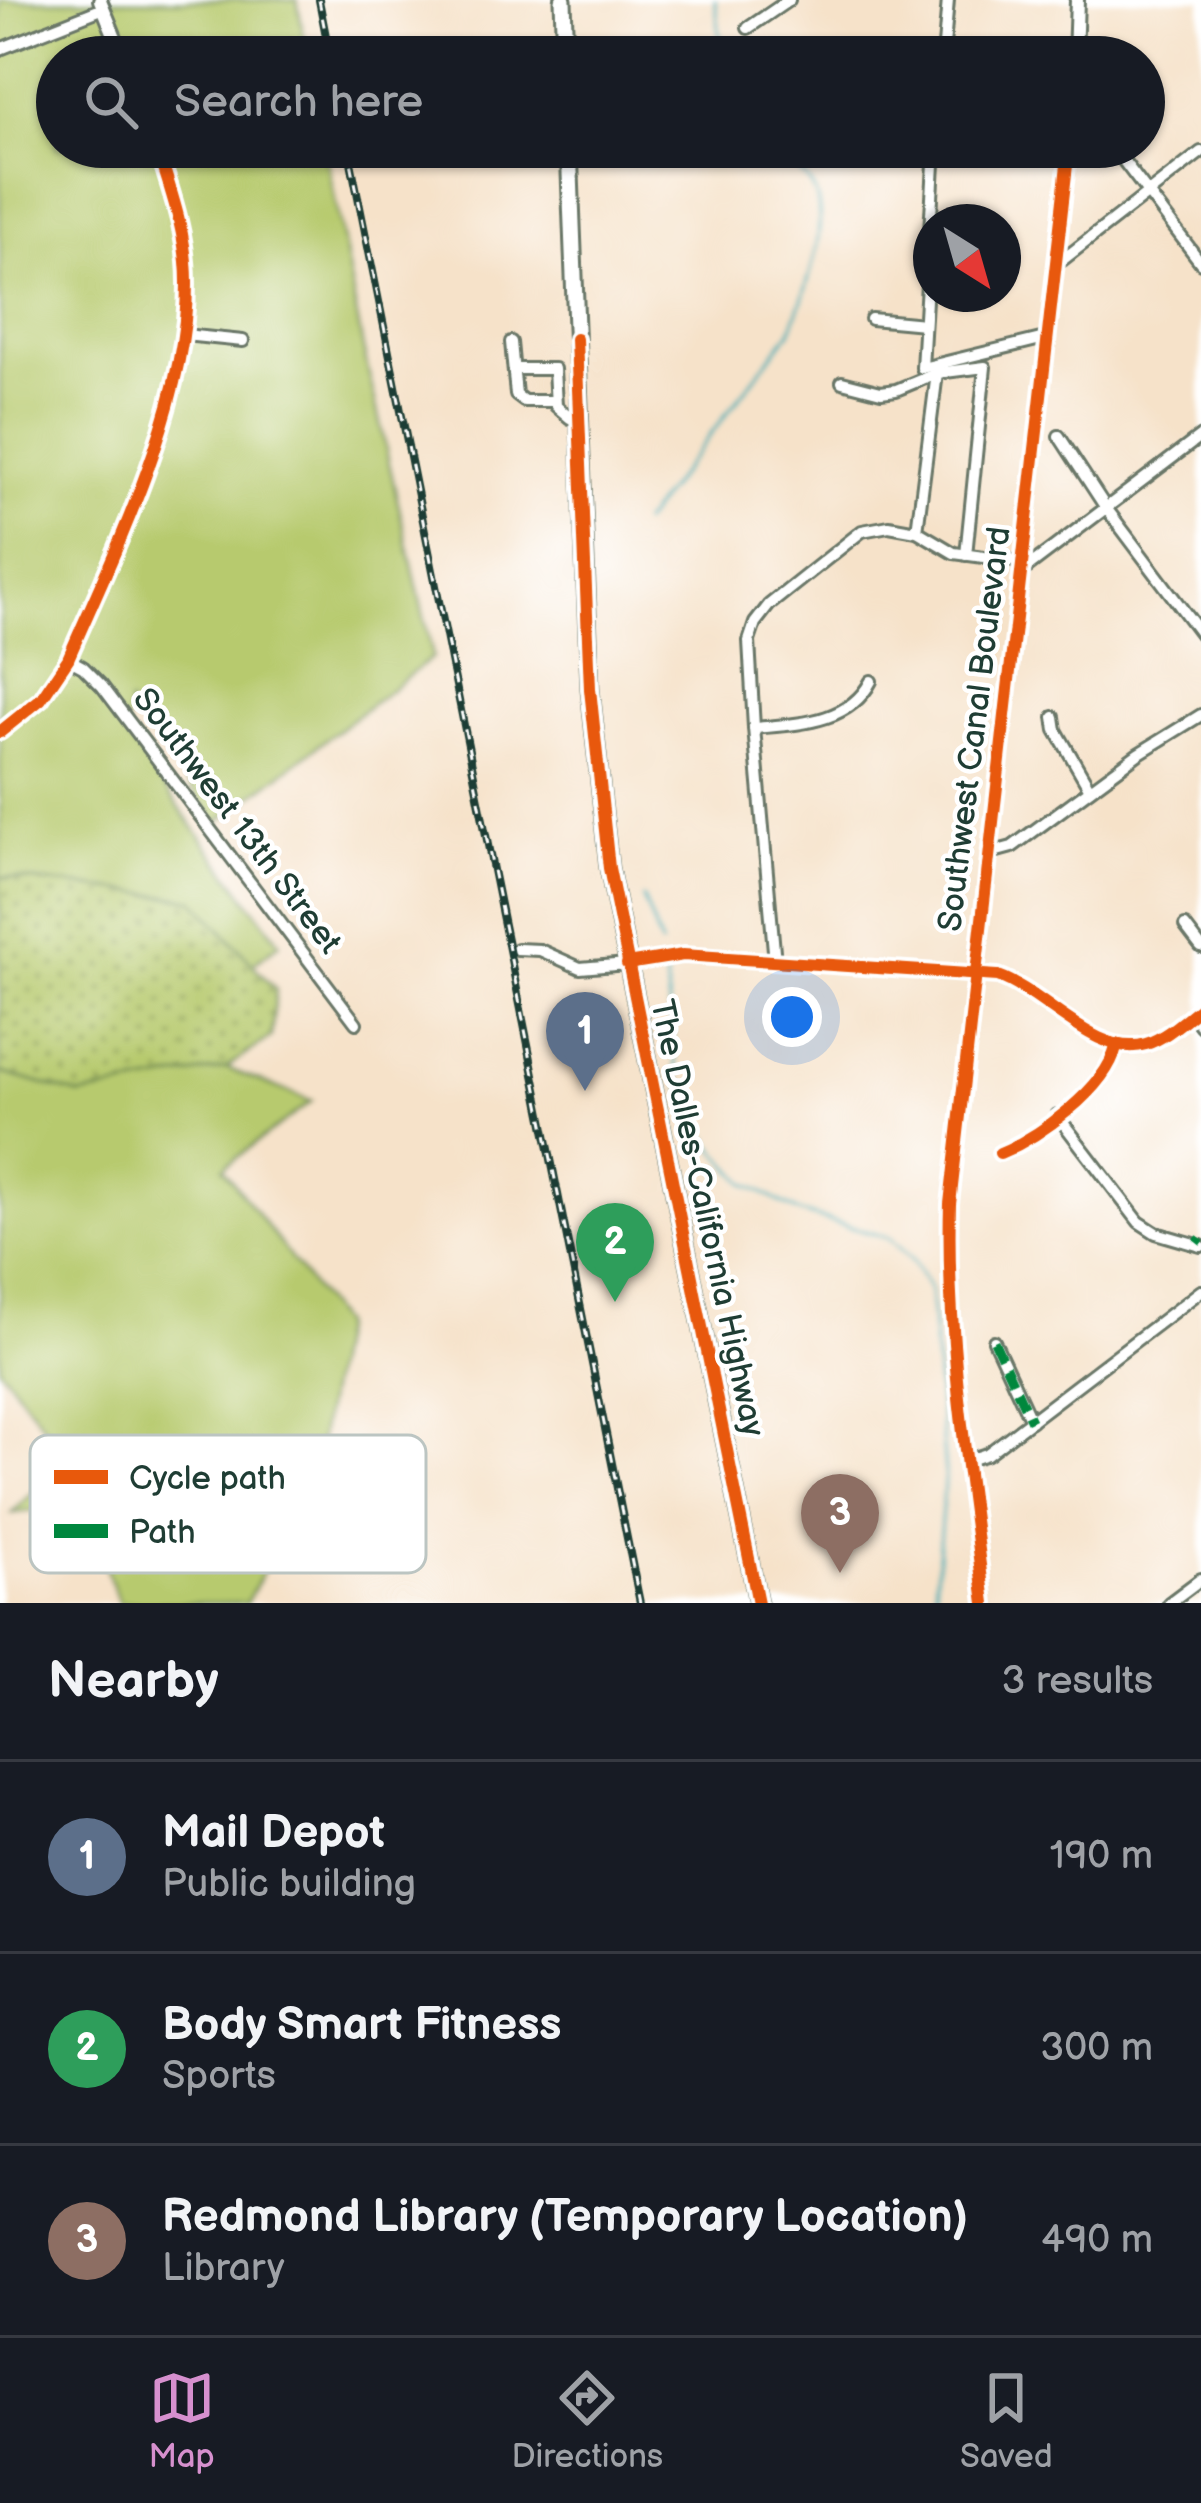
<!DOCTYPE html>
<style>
:root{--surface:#171b24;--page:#242831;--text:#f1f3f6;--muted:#9ea1a6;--line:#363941;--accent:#d690ce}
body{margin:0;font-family:"Balsamiq Sans",sans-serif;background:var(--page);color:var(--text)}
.compass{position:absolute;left:913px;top:204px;width:108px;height:108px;border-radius:50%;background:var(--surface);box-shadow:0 3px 9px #0004;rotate:143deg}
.you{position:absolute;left:792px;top:1017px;width:42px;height:42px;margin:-30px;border:9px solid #fff;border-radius:50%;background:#1a73e8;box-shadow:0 0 0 18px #1a73e833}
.badge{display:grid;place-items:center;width:78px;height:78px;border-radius:50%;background:var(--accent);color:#fff;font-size:39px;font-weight:700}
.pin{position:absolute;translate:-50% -99px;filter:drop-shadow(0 3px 6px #0008)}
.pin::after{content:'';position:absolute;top:63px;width:42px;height:36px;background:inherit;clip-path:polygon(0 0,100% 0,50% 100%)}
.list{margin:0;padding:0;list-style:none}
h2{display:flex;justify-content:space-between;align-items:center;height:156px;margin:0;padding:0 48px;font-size:51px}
h2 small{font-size:39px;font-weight:400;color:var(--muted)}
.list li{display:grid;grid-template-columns:78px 1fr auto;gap:36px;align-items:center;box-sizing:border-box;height:192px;padding:0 48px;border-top:3px solid var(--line)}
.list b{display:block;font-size:45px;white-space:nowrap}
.list p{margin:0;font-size:39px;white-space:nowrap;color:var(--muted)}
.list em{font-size:39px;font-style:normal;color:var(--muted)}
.icon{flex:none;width:66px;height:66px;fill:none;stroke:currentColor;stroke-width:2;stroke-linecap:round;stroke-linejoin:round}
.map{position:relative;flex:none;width:1201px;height:1603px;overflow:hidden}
.search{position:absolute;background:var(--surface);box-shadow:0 3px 9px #0004;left:36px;right:36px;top:36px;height:132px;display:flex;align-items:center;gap:30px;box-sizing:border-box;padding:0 42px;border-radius:66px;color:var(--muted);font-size:45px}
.sheet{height:732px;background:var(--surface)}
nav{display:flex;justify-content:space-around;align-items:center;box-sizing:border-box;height:168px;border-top:3px solid var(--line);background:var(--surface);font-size:33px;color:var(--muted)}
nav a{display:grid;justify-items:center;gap:6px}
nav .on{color:var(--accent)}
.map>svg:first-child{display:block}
.green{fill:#b7ca6e;stroke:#6b8451;stroke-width:3}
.park{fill:url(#park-dots);stroke:#6b8451;stroke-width:3}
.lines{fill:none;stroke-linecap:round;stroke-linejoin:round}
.stream{stroke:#3bacb6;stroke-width:3}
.minor-casing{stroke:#6a7768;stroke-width:16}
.major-casing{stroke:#6a7768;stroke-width:18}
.highway-casing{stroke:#6a7768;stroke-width:21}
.minor{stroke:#fff;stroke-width:10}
.major{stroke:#fff;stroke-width:12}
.highway{stroke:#fff;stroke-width:15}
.rail-casing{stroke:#1f3d34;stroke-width:8}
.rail{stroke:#fff;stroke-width:3;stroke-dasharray:9;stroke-linecap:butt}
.quiet{stroke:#00873e;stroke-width:9;stroke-dasharray:18 9;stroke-linecap:butt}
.cycleway-casing{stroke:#fff;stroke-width:20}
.cycleway{stroke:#e8590c;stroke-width:12}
.labels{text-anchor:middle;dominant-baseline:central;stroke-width:9;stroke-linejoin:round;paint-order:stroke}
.street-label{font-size:33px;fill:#1f3d34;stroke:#fff}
.key{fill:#fff;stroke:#bcc5c2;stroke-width:3}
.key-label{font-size:33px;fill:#1f3d34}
</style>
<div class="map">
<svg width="1201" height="1603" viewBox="0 0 1201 1603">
<defs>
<pattern id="park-dots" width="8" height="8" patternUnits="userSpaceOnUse" patternTransform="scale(3)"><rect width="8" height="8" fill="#b7ca6e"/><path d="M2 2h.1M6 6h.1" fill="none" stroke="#94a55b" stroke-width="1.8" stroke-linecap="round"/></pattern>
</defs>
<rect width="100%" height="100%" fill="#fff"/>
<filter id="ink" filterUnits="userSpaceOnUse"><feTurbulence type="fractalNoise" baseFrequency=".00833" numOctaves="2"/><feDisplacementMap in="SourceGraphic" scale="24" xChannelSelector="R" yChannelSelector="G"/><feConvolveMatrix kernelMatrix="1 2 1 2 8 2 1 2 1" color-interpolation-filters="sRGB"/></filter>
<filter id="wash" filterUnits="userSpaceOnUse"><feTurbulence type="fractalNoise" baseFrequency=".004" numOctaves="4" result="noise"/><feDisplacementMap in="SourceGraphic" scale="48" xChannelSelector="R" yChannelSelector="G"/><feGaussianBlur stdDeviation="2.7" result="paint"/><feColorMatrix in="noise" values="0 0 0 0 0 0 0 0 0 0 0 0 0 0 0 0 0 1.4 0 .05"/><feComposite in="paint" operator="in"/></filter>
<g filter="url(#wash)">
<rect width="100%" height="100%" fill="#f6e2c9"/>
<!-- green -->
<g class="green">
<path d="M0,0H297L308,57H57V147H325L363,348L433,657L217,823L129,704L126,736L280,943L253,964L193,899L0,877Z"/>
<path d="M226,1068L312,1101L223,1168L340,1324L312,1482L246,1603H119L91,1530L53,1509L12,1513L68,1458L0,1368V1072L81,1095Z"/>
</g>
<!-- park -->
<path class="park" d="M0,877L193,899L276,990L271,1037L226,1068L81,1095L0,1072Z"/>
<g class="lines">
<!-- stream -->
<g class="stream">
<path d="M715,0L723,57"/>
<path d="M642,523L790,332C804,297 834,218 811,185C801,169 781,159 767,147"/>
<path d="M643,898L661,945"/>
<path d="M665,973L677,1071L686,1102L711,1145L746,1184L801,1213L889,1238L912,1260L930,1290L945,1472L934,1603"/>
</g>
</g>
</g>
<g filter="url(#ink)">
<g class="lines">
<defs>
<g id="minor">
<path d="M748,28L789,0"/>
<path d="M0,49L104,8"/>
<path d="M943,57L948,0"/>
<path d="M935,147L922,368L1049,337"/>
<path d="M1113,147L1201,263"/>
<path d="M1056,265L1201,152"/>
<path d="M871,319L924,324"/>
<path d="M184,335L243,341"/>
<path d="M511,342L516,395L524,401H554"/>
<path d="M514,369H554L556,406L570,418H579"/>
<path d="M842,382L881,392L896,390L937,373L985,367L966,555"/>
<path d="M1059,436L1106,508L1201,634"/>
<path d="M917,531L937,373"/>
<path d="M1020,573L1201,436"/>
<path d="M68,659L83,667L102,686L356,1023"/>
<path d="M1054,717L1056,730L1090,789"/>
<path d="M754,728C796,724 849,724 871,681"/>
<path d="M990,853L1012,847L1138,754L1201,715"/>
<path d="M1185,926L1201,947"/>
<path d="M517,949L540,950L580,968L627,964"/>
<path d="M775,962L754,728L749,641L755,623L769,605L862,531L889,526L917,531L954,553L1021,562"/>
<path d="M1192,1014L1201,1026"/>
<path d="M1057,1115L1139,1222L1156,1233L1201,1246"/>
<path d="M1000,1153C1039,1137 1106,1089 1116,1047"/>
<path d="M994,1341L1031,1421"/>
<path d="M968,1460L987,1454L1201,1291"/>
<path d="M1169,1603L1201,1579"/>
</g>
<g id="major">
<path d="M100,0L123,57"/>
<path d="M1075,57L1077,0"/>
<path d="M0,732L41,699L68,659C116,549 188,402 187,282C187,235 171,191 157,147"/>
<path d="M627,964L683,955L998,976C1044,992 1097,1059 1146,1044C1166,1038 1185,1019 1201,1007"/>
<path d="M985,1603C968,1471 946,1337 950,1204L1069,147"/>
</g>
<g id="highway">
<path d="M563,0L565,57"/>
<path d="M569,147L590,689L609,868L758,1603"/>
</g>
</defs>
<!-- minor casing -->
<use href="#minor" class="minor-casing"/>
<!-- major casing -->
<use href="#major" class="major-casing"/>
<!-- highway casing -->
<use href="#highway" class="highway-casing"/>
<!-- minor -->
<use href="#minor" class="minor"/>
<!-- major -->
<use href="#major" class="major"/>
<!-- highway -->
<use href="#highway" class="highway"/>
<defs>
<g id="rail">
<path d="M319,0L330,57"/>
<path d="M348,147L640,1603"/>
</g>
</defs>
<!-- rail casing -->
<use href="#rail" class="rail-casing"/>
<!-- rail -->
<use href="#rail" class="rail"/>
<!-- quiet -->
<g class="quiet">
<path d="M1197,1243L1201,1238"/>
<path d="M994,1341L1031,1421"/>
</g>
<defs>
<g id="cycleway">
<path d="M576,339L590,689L609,868L758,1603"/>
<path d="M0,732L41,699L68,659C116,549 188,402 187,282C187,235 171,191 157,147"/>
<path d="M627,964L683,955L998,976C1044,992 1097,1059 1146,1044C1166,1038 1185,1019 1201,1007"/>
<path d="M1000,1153C1039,1137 1106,1089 1116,1047"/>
<path d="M985,1603C968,1471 946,1337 950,1204L1069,147"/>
</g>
</defs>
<!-- cycleway casing -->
<use href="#cycleway" class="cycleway-casing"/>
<!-- cycleway -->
<use href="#cycleway" class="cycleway"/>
</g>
</g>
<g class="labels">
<!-- street labels -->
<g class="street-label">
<text transform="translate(975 729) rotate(-83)">Southwest Canal Boulevard</text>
<text transform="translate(237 821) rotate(53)">Southwest 13th Street</text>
<text transform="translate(707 1218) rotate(78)">The Dalles-California Highway</text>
</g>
</g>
<!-- legend -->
<rect x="30" y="1435" width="396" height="138" rx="18" class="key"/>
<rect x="54" y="1470" width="54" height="14" fill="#e8590c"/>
<rect x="54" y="1524" width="54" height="14" fill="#00873e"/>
<g class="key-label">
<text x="129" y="1489">Cycle path</text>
<text x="129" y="1543">Path</text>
</g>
</svg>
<svg class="compass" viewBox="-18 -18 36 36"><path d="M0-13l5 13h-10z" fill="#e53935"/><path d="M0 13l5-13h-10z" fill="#9ea1a6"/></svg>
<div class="you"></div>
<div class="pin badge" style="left:585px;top:1091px;background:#5c6f8a">1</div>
<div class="pin badge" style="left:615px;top:1302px;background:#2e9e5b">2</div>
<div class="pin badge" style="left:840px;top:1573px;background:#8d6e63">3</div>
<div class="search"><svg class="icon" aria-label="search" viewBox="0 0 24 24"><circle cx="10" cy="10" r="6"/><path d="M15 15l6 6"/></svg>Search here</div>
</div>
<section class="sheet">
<h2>Nearby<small>3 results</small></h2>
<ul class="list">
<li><span class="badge" style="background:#5c6f8a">1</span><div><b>Mail Depot</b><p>Public building</p></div><em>190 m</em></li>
<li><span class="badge" style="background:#2e9e5b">2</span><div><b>Body Smart Fitness</b><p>Sports</p></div><em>300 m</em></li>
<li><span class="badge" style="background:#8d6e63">3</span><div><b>Redmond Library (Temporary Location)</b><p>Library</p></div><em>490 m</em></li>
</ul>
</section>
<nav>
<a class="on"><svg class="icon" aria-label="map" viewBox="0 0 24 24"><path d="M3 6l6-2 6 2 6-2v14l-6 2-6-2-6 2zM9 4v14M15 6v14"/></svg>Map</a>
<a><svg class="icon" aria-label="directions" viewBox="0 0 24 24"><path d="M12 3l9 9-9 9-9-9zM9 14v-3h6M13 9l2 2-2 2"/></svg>Directions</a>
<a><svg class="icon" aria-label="saved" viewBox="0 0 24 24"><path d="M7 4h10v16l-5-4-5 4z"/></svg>Saved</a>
</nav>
